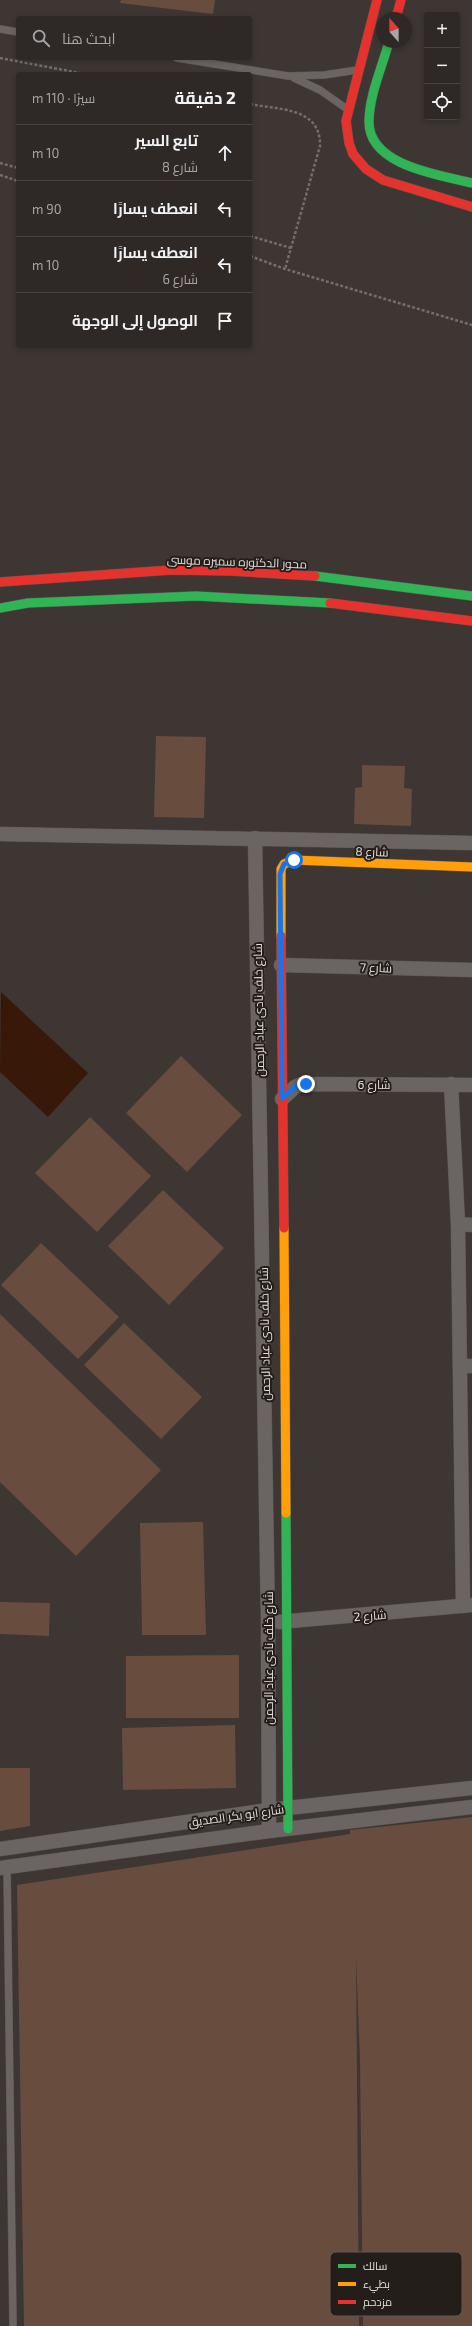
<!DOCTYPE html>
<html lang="ar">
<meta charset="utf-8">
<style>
:root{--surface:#2e2826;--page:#36302e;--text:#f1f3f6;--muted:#a7a6a7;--line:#494443}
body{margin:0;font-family:"Exo 2",Cairo,sans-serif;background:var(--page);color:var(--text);direction:rtl}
.controls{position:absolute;right:12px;top:12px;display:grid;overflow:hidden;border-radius:4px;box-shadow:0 2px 6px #0003}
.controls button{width:36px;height:36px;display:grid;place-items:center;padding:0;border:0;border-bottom:1px solid var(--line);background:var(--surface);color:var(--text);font:20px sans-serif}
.compass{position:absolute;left:376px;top:12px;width:36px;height:36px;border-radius:50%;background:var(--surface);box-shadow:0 2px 6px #0003;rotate:339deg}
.stop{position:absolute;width:12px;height:12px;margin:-9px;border:3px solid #1a73e8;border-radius:50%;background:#fff}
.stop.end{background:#1a73e8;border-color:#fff;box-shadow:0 1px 4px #0008}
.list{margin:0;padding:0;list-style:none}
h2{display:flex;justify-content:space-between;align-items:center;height:52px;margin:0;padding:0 16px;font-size:17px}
h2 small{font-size:13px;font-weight:400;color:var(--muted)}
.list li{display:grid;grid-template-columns:26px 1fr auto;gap:12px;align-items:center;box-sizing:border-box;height:56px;padding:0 16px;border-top:1px solid var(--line)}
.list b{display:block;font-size:15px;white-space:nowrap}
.list p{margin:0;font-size:13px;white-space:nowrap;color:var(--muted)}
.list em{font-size:13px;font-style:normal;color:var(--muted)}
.icon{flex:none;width:22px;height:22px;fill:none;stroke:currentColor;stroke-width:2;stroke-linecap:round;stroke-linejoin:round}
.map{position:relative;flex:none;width:472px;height:2326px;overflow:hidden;direction:ltr}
.search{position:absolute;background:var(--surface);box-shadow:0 2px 6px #0003;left:16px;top:16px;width:236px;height:44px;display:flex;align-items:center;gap:10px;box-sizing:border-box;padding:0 14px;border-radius:4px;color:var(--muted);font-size:15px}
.panel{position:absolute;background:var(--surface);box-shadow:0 2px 6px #0003;left:16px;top:72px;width:236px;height:276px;border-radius:4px;direction:rtl}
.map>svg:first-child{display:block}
.green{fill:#684c3e}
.water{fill:#381808}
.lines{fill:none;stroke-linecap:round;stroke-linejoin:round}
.lane-casing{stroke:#5a5452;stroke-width:8}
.street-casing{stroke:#5a5452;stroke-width:15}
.fast-casing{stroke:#5a5452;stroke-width:10}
.slow-casing{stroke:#5a5452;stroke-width:10}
.jam-casing{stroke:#5a5452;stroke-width:10}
.path{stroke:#736e6c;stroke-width:2.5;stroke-dasharray:3 2;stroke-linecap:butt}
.lane{stroke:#6a6563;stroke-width:7}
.street{stroke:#6a6563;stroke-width:14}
.fast{stroke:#30b455;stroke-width:9}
.slow{stroke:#ff9f0a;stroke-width:9}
.jam{stroke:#e5322d;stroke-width:9}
.route{stroke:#1a73e8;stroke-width:5}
.labels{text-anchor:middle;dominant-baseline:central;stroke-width:4;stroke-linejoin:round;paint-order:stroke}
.street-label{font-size:12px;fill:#e6dedb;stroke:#241e1b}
.key{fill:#241e1b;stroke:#5e5855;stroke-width:1}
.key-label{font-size:11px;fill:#e6dedb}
</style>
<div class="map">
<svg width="472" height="2326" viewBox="0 0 472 2326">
<rect width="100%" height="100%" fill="#3d3633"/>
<!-- green -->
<g class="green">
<path d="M121,0H215L213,14L120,3Z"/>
<path d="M156,736L206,737L204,818L154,817Z"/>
<path d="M362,765L405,766L404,788L412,789L411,826L354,824L355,788L362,787Z"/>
<path d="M181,1056L242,1115L187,1172L126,1113Z"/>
<path d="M90,1117L151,1176L97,1232L35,1173Z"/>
<path d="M163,1190L224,1248L169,1305L108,1246Z"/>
<path d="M41,1243L119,1317L78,1359L1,1285Z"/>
<path d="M0,1314L161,1470L76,1556L0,1482Z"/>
<path d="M124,1323L202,1397L161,1439L84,1365Z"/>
<path d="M203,1522L206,1635H142L140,1523Z"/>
<path d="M0,1602L50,1603L49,1636L0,1634Z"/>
<path d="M239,1655V1718H126V1656Z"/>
<path d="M235,1725L236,1788L123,1790L122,1728Z"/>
<path d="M0,1768H30V1826L0,1831Z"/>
<path d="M472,1817V2326H363L360,2059L356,1957L359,2326H24L17,1885L350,1834V1830Z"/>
</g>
<!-- water -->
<path class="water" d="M1,992L88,1073L48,1117L0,1072Z"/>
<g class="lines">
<defs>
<g id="lane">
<path d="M0,29L18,32"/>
<path d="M177,58L288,76L324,75L357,70"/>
<path d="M294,78L320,90L347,109"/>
<path d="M7,1867L13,2326"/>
</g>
<g id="street">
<path d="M0,834L472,843"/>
<path d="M255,838L268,1622L269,1831"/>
<path d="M281,965L472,970"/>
<path d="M451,1084L458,1224L463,1606"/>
<path d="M282,1099L295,1087L302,1084L472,1085"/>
<path d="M458,1224L472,1225"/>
<path d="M460,1366H472"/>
<path d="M279,1622L472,1605"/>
<path d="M0,1849L269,1810L472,1788"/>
<path d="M0,1868L269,1831L472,1807"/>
</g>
<g id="fast">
<path d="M389,42C382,67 369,96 369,122C369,166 440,175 472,183"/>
<path d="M315,576L472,596"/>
<path d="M0,608L28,603L196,596L330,603"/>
<path d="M286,1513L288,1829"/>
</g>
<g id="slow">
<path d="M281,936V869L284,864L294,860L472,867"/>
<path d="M284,1228L286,1513"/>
</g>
<g id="jam">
<path d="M377,0L346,121L349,143L353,154L366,169L383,180L472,207"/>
<path d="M396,18L401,0"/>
<path d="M0,582L171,570L231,571L315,576"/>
<path d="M330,603L472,621"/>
<path d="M281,936L284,1228"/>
</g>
</defs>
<!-- lane casing -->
<use href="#lane" class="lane-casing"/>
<!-- street casing -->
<use href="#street" class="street-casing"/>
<!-- fast casing -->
<use href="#fast" class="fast-casing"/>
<!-- slow casing -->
<use href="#slow" class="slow-casing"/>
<!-- jam casing -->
<use href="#jam" class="jam-casing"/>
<!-- path -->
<g class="path">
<path d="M0,58L85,74"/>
<path d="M250,104C279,110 321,107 320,146L285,269"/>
<path d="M0,163L18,168"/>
<path d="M0,175L18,181"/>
<path d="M250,236L291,248"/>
<path d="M250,256L285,269L472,325"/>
</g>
<!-- lane -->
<use href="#lane" class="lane"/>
<!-- street -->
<use href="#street" class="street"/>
<!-- fast -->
<use href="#fast" class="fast"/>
<!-- slow -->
<use href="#slow" class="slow"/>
<!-- jam -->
<use href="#jam" class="jam"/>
</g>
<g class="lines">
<!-- route -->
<path class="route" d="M294,860L284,864L280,874L282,1098L295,1087L306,1084"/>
</g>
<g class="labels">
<!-- street labels -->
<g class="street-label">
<text transform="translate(237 561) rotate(2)">محور الدكتوره سميره موسى</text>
<text transform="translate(372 851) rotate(2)">شارع 8</text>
<text transform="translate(376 967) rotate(2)">شارع 7</text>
<text transform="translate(258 1010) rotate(-91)">شارع خلف نادى عباد الرحمن</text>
<text x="374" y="1084">شارع 6</text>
<text transform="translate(264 1334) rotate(-91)">شارع خلف نادى عباد الرحمن</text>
<text transform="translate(370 1615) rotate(-4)">شارع 2</text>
<text transform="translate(268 1658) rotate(-90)">شارع خلف نادى عباد الرحمن</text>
<text transform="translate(236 1815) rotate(-8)">شارع ابو بكر الصديق</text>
</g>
</g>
<!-- legend -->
<rect x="330" y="2252" width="132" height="64" rx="6" class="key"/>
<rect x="338" y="2264" width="18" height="4" fill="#30b455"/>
<rect x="338" y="2282" width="18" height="4" fill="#ff9f0a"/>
<rect x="338" y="2300" width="18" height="4" fill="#e5322d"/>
<g class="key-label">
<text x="363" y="2270">سالك</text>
<text x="363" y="2288">بطيء</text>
<text x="363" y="2306">مزدحم</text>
</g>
</svg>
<div class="controls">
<button>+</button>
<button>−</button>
<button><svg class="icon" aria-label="locate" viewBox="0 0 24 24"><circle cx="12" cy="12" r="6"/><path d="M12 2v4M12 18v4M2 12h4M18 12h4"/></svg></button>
</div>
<svg class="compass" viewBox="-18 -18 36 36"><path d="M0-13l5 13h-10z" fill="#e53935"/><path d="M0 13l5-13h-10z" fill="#a7a6a7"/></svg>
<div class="stop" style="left:294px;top:860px"></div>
<div class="stop end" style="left:306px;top:1084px"></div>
<div class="search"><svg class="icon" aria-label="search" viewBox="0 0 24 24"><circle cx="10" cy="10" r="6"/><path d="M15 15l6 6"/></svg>ابحث هنا</div>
<section class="panel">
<h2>2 دقيقة<small>سيرًا · 110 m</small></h2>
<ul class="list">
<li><svg class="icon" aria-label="ahead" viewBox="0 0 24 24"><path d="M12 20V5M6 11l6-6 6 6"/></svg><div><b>تابع السير</b><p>شارع 8</p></div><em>10 m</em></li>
<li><svg class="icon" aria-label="left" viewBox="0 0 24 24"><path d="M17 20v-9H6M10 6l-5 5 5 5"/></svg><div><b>انعطف يسارًا</b></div><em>90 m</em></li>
<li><svg class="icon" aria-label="left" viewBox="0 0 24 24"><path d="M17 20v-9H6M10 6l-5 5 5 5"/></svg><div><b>انعطف يسارًا</b><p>شارع 6</p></div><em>10 m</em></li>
<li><svg class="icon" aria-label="arrive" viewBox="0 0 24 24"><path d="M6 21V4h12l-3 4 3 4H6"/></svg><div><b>الوصول إلى الوجهة</b></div></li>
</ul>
</section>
</div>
